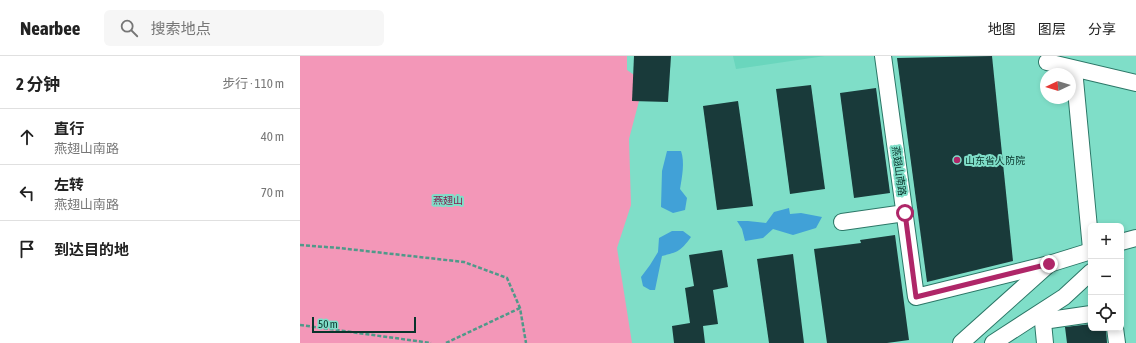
<!DOCTYPE html>
<html lang="zh">
<meta charset="utf-8">
<style>
:root{--surface:#fff;--page:#f6f6f6;--text:#222;--muted:#767676;--line:#e0e0e0}
body{margin:0;font-family:"Asap Condensed","Noto Sans SC",sans-serif;background:var(--page);color:var(--text)}
.controls{position:absolute;right:12px;bottom:12px;display:grid;overflow:hidden;border-radius:6px;box-shadow:0 2px 6px #0003}
.controls button{width:36px;height:36px;display:grid;place-items:center;padding:0;border:0;border-bottom:1px solid var(--line);background:var(--surface);color:var(--text);font:20px sans-serif}
.compass{position:absolute;left:740px;top:12px;width:36px;height:36px;border-radius:50%;background:var(--surface);box-shadow:0 2px 6px #0003;rotate:266deg}
.scale{position:absolute;left:12px;bottom:10px;width:104px;box-sizing:border-box;padding-left:4px;border:2px solid #09342c;border-top:0;font-size:11px;line-height:14px;white-space:nowrap;color:#09342c;-webkit-text-stroke:3px #7fdec8;paint-order:stroke}
.stop{position:absolute;width:12px;height:12px;margin:-9px;border:3px solid #af2668;border-radius:50%;background:#fff}
.stop.end{background:#af2668;border-color:#fff;box-shadow:0 1px 4px #0008}
.list{margin:0;padding:0;list-style:none}
h2{display:flex;justify-content:space-between;align-items:center;height:52px;margin:0;padding:0 16px;font-size:17px}
h2 small{font-size:13px;font-weight:400;color:var(--muted)}
.list li{display:grid;grid-template-columns:26px 1fr auto;gap:12px;align-items:center;box-sizing:border-box;height:56px;padding:0 16px;border-top:1px solid var(--line)}
.list b{display:block;font-size:15px;white-space:nowrap}
.list p{margin:0;font-size:13px;white-space:nowrap;color:var(--muted)}
.list em{font-size:13px;font-style:normal;color:var(--muted)}
.icon{flex:none;width:22px;height:22px;fill:none;stroke:currentColor;stroke-width:2;stroke-linecap:round;stroke-linejoin:round}
.map{position:relative;flex:none;width:836px;height:287px;overflow:hidden}
header{display:flex;align-items:center;gap:24px;box-sizing:border-box;height:56px;padding:0 20px;background:var(--surface);border-bottom:1px solid var(--line)}
header strong{font-size:19px}
nav{display:flex;gap:22px;margin-inline-start:auto;font-size:14px}
.search{width:280px;height:36px;background:var(--page);display:flex;align-items:center;gap:10px;box-sizing:border-box;padding:0 14px;border-radius:6px;color:var(--muted);font-size:15px}
main{display:flex}
aside{flex:1;background:var(--surface)}
.map>svg:first-child{display:block}
.built{fill:#6ad6bd}
.green{fill:#f397b8}
.water{fill:#41a1d7}
.building{fill:#193a3a}
.lines{fill:none;stroke-linecap:round;stroke-linejoin:round}
.street-casing{stroke:#2c7767;stroke-width:18}
.path{stroke:#4f9989;stroke-width:2.5;stroke-dasharray:4 2;stroke-linecap:butt}
.street{stroke:#fff;stroke-width:16}
.route{stroke:#af2668;stroke-width:5}
.poi-dot{fill:#af2668;stroke:#7fdec8;stroke-width:1.5}
.labels{text-anchor:middle;dominant-baseline:central;stroke-width:4;stroke-linejoin:round;paint-order:stroke}
.poi-label{font-size:10px;fill:#09342c;stroke:#7fdec8;text-anchor:start}
.street-label{font-size:10px;fill:#09342c;stroke:#7fdec8}
.park-label{font-size:10px;fill:#821c4c;stroke:#7fdec8}
</style>
<header>
<strong>Nearbee</strong>
<div class="search"><svg class="icon" aria-label="search" viewBox="0 0 24 24"><circle cx="10" cy="10" r="6"/><path d="M15 15l6 6"/></svg>搜索地点</div>
<nav><a>地图</a><a>图层</a><a>分享</a></nav>
</header>
<main>
<aside>
<h2>2 分钟<small>步行 · 110 m</small></h2>
<ul class="list">
<li><svg class="icon" aria-label="ahead" viewBox="0 0 24 24"><path d="M12 20V5M6 11l6-6 6 6"/></svg><div><b>直行</b><p>燕翅山南路</p></div><em>40 m</em></li>
<li><svg class="icon" aria-label="left" viewBox="0 0 24 24"><path d="M17 20v-9H6M10 6l-5 5 5 5"/></svg><div><b>左转</b><p>燕翅山南路</p></div><em>70 m</em></li>
<li><svg class="icon" aria-label="arrive" viewBox="0 0 24 24"><path d="M6 21V4h12l-3 4 3 4H6"/></svg><div><b>到达目的地</b></div></li>
</ul>
</aside>
<div class="map">
<svg width="836" height="287" viewBox="0 0 836 287">
<rect width="100%" height="100%" fill="#7fdec8"/>
<!-- built -->
<path class="built" d="M433,0H525L436,13Z"/>
<!-- green -->
<path class="green" d="M0,0H327V14L344,26L329,83L331,149L317,192L332,287H0Z"/>
<!-- water -->
<g class="water">
<path d="M367,95H381C385,106 382,121 380,133L387,142L385,154L373,157L361,151L362,115Z"/>
<path d="M489,152L490,158L501,157L522,161L516,172L493,179L473,173L463,182L445,185L442,173L437,165H448L466,167L474,156Z"/>
<path d="M372,175H383L391,181C381,195 378,196 362,200L355,234H350L343,230L341,221L350,209L358,196L359,182Z"/>
</g>
<!-- building -->
<g class="building">
<path d="M334,0H371L368,46L332,45Z"/>
<path d="M692,0L713,205L627,226L597,2Z"/>
<path d="M511,29L525,133L490,138L476,33Z"/>
<path d="M576,32L590,137L554,142L540,37Z"/>
<path d="M438,45L453,150L417,154L403,50Z"/>
<path d="M595,179L609,284L587,287H527L514,193L561,187L560,184Z"/>
<path d="M422,194L428,231L413,234L418,268L403,270L405,287H374L372,270L390,267L385,232L394,230L389,199Z"/>
<path d="M493,198L504,287H469L457,203Z"/>
<path d="M791,268V272H806L807,287H767L765,271Z"/>
</g>
<g class="lines">
<defs>
<g id="street">
<path d="M583,0L616,241L749,208L791,195"/>
<path d="M747,6L836,27"/>
<path d="M774,13L791,193"/>
<path d="M542,166L605,157"/>
<path d="M821,186L836,182"/>
<path d="M742,256L745,287"/>
<path d="M743,265L791,258"/>
<path d="M815,272L817,287"/>
<path d="M661,287L748,209"/>
<path d="M693,287L764,241L791,216"/>
</g>
</defs>
<!-- street casing -->
<use href="#street" class="street-casing"/>
<!-- path -->
<g class="path">
<path d="M0,189L39,192L164,206L207,222L220,252L226,287"/>
<path d="M0,269L131,287"/>
<path d="M146,287L220,252"/>
</g>
<!-- street -->
<use href="#street" class="street"/>
</g>
<g class="lines">
<!-- route -->
<path class="route" d="M605,157L616,241L749,208"/>
</g>
<!-- markers -->
<circle class="poi-dot" cx="657" cy="104" r="4"/>
<g class="labels">
<!-- poi labels -->
<g class="poi-label">
<text x="665" y="104">山东省人防院</text>
</g>
<!-- street labels -->
<g class="street-label">
<text transform="translate(599 115) rotate(82)">燕翅山南路</text>
</g>
<!-- park labels -->
<g class="park-label">
<text x="148" y="144">燕翅山</text>
</g>
</g>
</svg>
<div class="controls">
<button>+</button>
<button>−</button>
<button><svg class="icon" aria-label="locate" viewBox="0 0 24 24"><circle cx="12" cy="12" r="6"/><path d="M12 2v4M12 18v4M2 12h4M18 12h4"/></svg></button>
</div>
<svg class="compass" viewBox="-18 -18 36 36"><path d="M0-13l5 13h-10z" fill="#e53935"/><path d="M0 13l5-13h-10z" fill="#767676"/></svg>
<div class="scale">50 m</div>
<div class="stop" style="left:605px;top:157px"></div>
<div class="stop end" style="left:749px;top:208px"></div>
</div>
</main>
